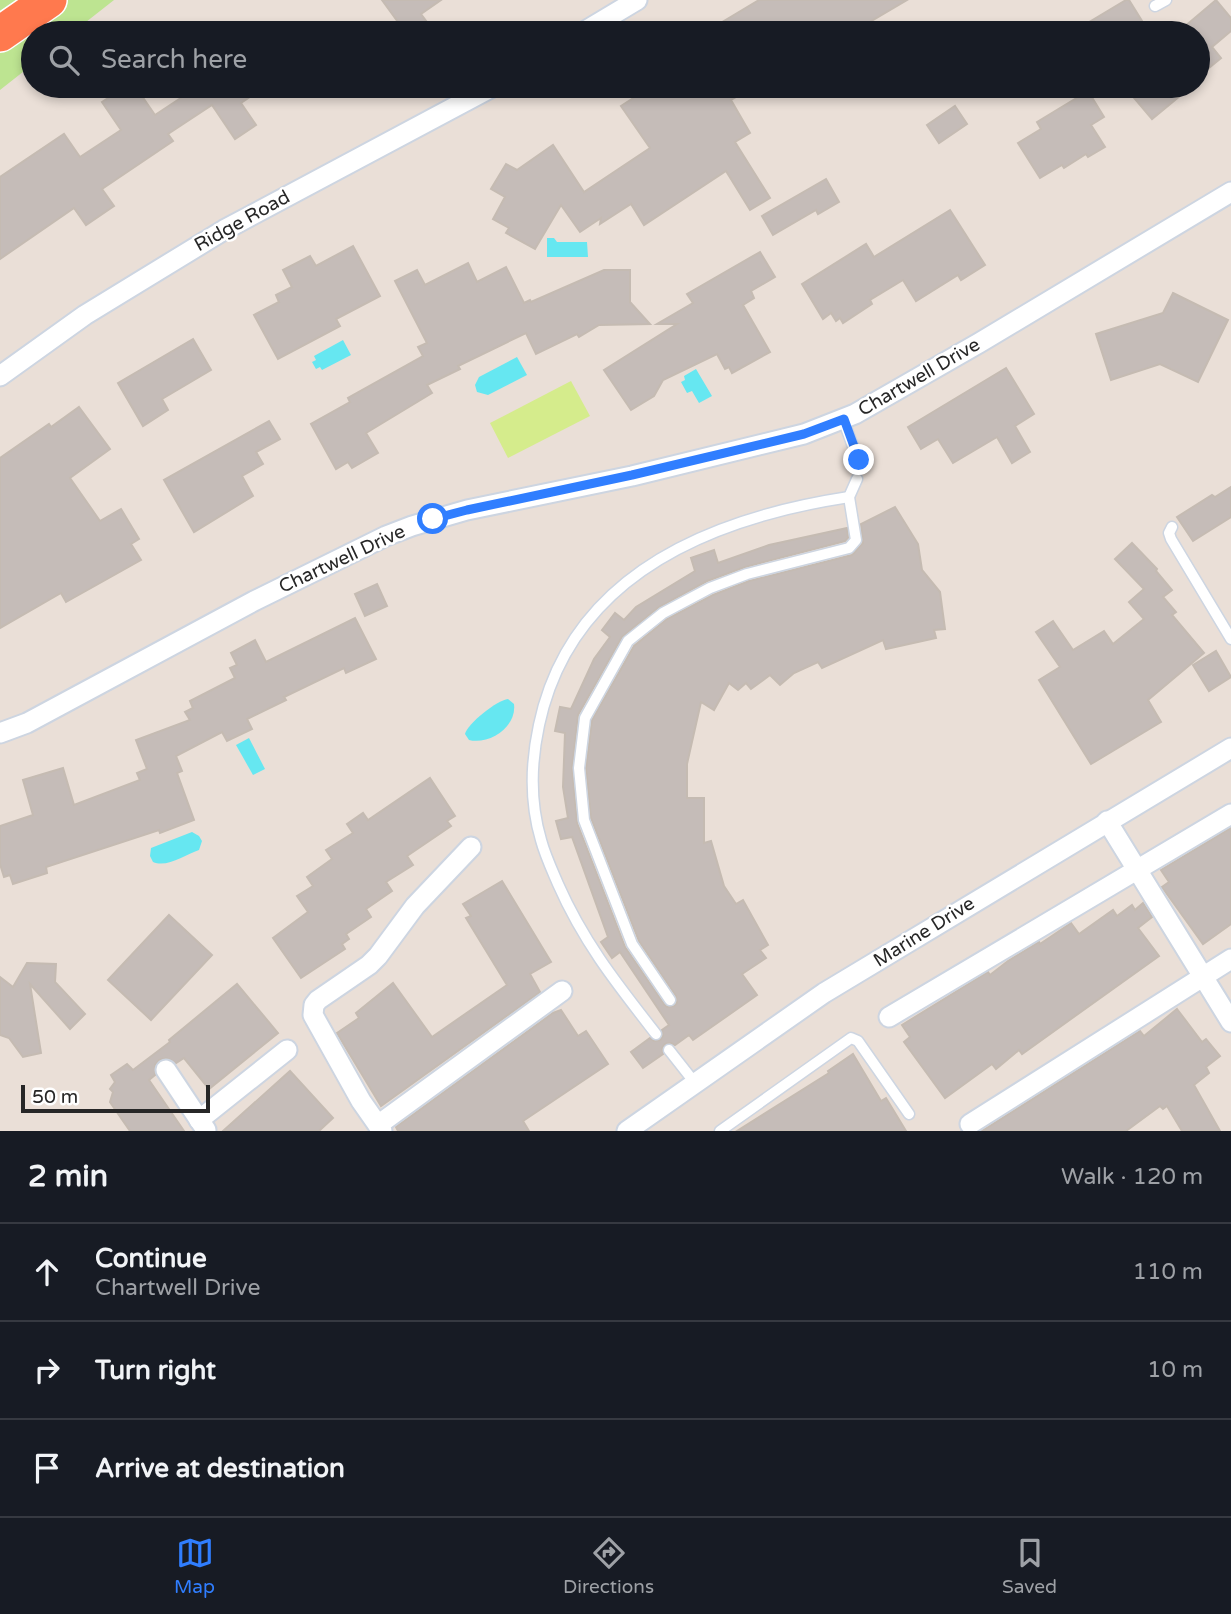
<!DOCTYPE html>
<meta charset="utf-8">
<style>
:root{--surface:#171b24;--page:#242831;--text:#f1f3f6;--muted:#9ea1a6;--line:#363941;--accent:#307eff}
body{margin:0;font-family:"Varela Round",sans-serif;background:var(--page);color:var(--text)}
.scale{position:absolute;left:21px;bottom:18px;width:189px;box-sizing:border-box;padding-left:7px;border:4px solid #272727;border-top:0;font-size:19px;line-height:24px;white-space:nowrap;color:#272727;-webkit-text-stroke:5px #fff;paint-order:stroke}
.stop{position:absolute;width:21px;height:21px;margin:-16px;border:5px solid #307eff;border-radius:50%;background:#fff}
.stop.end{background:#307eff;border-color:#fff;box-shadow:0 2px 7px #0008}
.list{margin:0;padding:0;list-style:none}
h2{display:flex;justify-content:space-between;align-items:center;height:91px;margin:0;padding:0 28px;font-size:30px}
h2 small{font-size:23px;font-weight:400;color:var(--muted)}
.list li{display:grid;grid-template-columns:46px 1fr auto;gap:21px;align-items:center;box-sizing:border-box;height:98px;padding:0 28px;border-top:2px solid var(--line)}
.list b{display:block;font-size:26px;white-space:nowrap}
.list p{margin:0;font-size:23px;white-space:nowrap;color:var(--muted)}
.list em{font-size:23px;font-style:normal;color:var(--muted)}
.icon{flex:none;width:38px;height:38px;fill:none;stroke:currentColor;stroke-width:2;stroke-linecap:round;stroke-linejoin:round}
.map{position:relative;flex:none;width:1231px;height:1131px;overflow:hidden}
.search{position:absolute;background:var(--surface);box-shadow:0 4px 10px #0003;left:21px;right:21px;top:21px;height:77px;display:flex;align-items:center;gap:18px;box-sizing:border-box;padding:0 24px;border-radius:38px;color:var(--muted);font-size:26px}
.sheet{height:385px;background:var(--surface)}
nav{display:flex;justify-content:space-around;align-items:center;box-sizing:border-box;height:98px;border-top:2px solid var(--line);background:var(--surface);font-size:19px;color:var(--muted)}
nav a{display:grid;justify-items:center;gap:4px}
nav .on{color:var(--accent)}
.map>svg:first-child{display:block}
.green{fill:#bde491}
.pitch{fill:#d5ec8c}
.water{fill:#66e7f1}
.building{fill:#c5bcb8;stroke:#c5bbb2;stroke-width:2}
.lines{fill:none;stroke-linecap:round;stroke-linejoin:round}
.lane-casing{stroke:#cdd5e1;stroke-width:13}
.street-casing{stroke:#cdd5e1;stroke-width:23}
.highway-casing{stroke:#fff;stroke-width:38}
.lane{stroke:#fff;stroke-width:10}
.street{stroke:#fff;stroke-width:19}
.highway{stroke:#ff794e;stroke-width:35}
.route{stroke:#307eff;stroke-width:9}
.labels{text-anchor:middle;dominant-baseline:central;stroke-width:5;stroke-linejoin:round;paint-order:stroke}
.street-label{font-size:19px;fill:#272727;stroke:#fff}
</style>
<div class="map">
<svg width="1231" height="1131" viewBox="0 0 1231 1131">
<rect width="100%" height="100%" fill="#eadfd7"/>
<!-- green -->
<path class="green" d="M0,0H114L72,33H33V64L0,90Z"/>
<!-- pitch -->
<path class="pitch" d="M571,381L590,416L508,458L490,423Z"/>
<!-- water -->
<g class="water">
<path d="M547,238H554L557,242H587L588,257H547Z"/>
<path d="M343,340L351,355L322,370L320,367L316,369L312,362L316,360L314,356Z"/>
<path d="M517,357L527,375L488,395L477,392L475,385L479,377Z"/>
<path d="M696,369L712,396L699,403L692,391L687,393L681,382L685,380L684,376Z"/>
<path d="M508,699L514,704C517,727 489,745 469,740L465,734C467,724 497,700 508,699Z"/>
<path d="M249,738L265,769L253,775L236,745Z"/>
<path d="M192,832L199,836L202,841L199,850C185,855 167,868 153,862L150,856L151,848Z"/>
</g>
<!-- building -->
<g class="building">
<path d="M382,0H441L421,14L435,33H406Z"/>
<path d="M759,0H907L851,33H704Z"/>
<path d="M1126,0H1129L1142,21L1122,33H1071Z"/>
<path d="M1216,0L1231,18V31L1212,47L1221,58L1198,77V33H1177Z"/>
<path d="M127,86H135L155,115L199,86H266L241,103L256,125L235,139L212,105L168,134L173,141L102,189L114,206L86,225L74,208L0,259V177L64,134L80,157L121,130L102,102Z"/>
<path d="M652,86H755L731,100L750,133L735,142L770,198L750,210L726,171L644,225L631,204L600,224L601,218L580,232L561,205L535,249L506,233L509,228L493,219L505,197L491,189L506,164L517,170L553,145L584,192L650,148L621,106Z"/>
<path d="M1124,86H1192L1152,119Z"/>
<path d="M1088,91L1104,117L1091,125L1105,147L1088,157L1086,154L1064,168L1062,165L1040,178L1018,143L1041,129L1037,122Z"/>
<path d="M955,106L967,124L939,143L927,125Z"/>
<path d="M826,179L839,202L818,214L816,210L773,235L762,216Z"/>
<path d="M950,210L985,265L961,280L958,275L916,301L903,280L870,300L872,304L843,323L840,318L836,321L831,313L823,319L802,284L866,244L874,257Z"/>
<path d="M353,246L380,296L336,319L340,326L278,359L254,315L279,302L276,295L292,287L283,270L310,256L316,266Z"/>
<path d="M760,252L775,277L751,291L754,298L743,305L770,352L732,373L729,367L725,369L717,354L663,380L654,396L631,410L604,370L677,324H657L693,303L687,294Z"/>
<path d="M468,263L477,282L506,267L524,303L530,300L531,302L604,270H630V302L650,324L599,325L579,337L577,334L536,354L526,333L458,366L460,369L427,385L432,393L366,433L378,453L352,468L348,462L336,469L311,424L350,402L348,398L423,356L418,347L427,343L395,281L417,270L425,285Z"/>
<path d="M1173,293L1228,320L1198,382L1160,364L1111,380L1096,334L1163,313Z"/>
<path d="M193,339L211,370L162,399L168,410L143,426L118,383Z"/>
<path d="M1006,368L1034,414L1015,426L1030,452L1012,463L997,437L953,463L938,439L921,449L908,427Z"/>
<path d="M79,407L110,449L70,478L100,521L121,509L139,539L131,544L141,560L66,602L61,593L0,628V458L49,424L51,427Z"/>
<path d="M269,421L280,439L256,452L263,464L242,476L253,496L194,532L164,480Z"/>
<path d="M1231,487V517L1193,541L1177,517L1212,495L1215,497Z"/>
<path d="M895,507L918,544L922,570L940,592L945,629L934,630L936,638L886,649L883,640L822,668L818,662L794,673L780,685L770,675L751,689L746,683L738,690L729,683L714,710L701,702L687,764V798H704V843L711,841L724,886L736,904L743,900L768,945L760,950L766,958L742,974L757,995L693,1040L689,1035L675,1045L671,1043L665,1044L662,1048L663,1054L643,1068L631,1052L650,1038L654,1041L660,1040L663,1036L662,1030L669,1025L620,952L612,958L601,942L608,937L572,837L561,839L556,821L568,818L563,787L565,733L555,731L560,707L571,709L594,659L610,637L602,630L615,613L624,620L636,607L695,571L691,558L714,550L718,563L769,545L847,528L848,538L845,541L745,567L707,581L659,607L622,637L578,715L572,768L577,823L625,947L664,1004L667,1007L674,1006L677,1003L676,996L639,941L591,818L586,768L592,720L634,646L667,619L713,595L749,581L852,555L863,543L861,524Z"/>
<path d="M1132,543L1157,569L1156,571L1172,590L1163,597L1176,612L1172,615L1204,653L1148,700L1161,722L1091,764L1039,680L1060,667L1036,632L1053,621L1073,650L1104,631L1113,644L1144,619L1129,602L1144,589L1115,559Z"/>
<path d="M377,584L387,606L365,616L355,594Z"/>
<path d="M355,618L376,659L346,673L344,668L284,697L286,700L247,719L252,729L227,741L222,732L176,756L182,771L177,773L194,820L160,833L159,830L46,867L47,873L13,884L10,875L4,877L0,864V826L33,815L23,780L63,768L74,805L140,780L137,773L147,769L136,740L190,720L185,712L193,708L190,701L235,678L230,668L237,665L231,653L255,640L266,662Z"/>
<path d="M1216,651L1231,677L1209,691L1193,665Z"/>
<path d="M430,778L455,816L447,821L451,826L407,856L413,865L386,882L392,891L366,909L371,917L346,934L349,939L342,944L345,949L301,978L273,938L308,912L297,896L313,886L307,877L332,859L326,850L353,833L347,824L363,813L368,820Z"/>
<path d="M1231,828V924L1203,944L1162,887L1169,882L1161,870Z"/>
<path d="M502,881L551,962L530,974L540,992L381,1106L337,1033L359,1018L356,1013L393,983L432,1037L507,985L466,918L471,916L463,904Z"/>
<path d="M1143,903L1152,917L1138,928L1159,956L1022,1054L1019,1050L996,1069L992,1064L945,1098L904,1042L910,1037L902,1025L988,972L990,975L1008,961L1039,942L1040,944L1071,923L1079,934L1113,910L1117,916L1132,905L1135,910Z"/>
<path d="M169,915L212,955L151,1020L108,980Z"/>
<path d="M27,963L56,964L55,982L85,1014L70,1029L30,984L41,1053L23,1057L9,1038L0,1035V977L13,987Z"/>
<path d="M237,984L278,1033L209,1089L184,1058L176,1063L166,1058L159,1060L155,1065V1075L149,1080L184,1131H130L110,1102L113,1092L110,1089L115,1082L111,1075L127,1064L133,1070L170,1042L169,1040Z"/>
<path d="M1177,1009L1202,1042L1206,1039L1220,1056L1206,1067L1209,1073L1194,1085L1220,1131H1182L1167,1106L1163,1109L1160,1106L1126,1131H982L1140,1031L1144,1036Z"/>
<path d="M561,1010L578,1036L586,1031L608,1064L523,1121L529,1131H398L396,1127L553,1013Z"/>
<path d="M853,1054L881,1101L886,1098L906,1131H737L829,1073L828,1071Z"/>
<path d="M290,1071L333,1118L319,1131H223Z"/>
</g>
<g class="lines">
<defs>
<g id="lane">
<path d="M1155,6L1166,0"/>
<path d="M843,419L859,463"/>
<path d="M1172,527L1169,533L1171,539L1231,639"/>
<path d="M670,1000L632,944L584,820L579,768L585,718L628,641L663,613L710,588L747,574L849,548L856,540L849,497L857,479"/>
<path d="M656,1034C617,984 584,943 558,884C552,870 545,855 541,840C530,803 531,762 539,725C571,574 712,518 849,497"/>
<path d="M669,1050L695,1083"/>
<path d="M720,1131L851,1038L858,1041L909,1114"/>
</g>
<g id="street">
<path d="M582,33L637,0"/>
<path d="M0,376L85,315L224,230L494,86"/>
<path d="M0,733L27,723L254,601L386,536L412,526L467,510L632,476L804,434L855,414L979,343L1231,192"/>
<path d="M1107,821L1231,1022"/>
<path d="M889,1017L1231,814"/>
<path d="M166,1070L206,1130"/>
<path d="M199,1120L287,1050"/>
<path d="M970,1124L1231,959"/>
<path d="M378,1125L562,991"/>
<path d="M382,1131L361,1101L313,1015L314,1005L318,1000L369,965L378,956L415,906L471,847"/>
<path d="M627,1131L824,993L1231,748"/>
</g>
<path id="highway" d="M0,34L49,0"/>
</defs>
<!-- lane casing -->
<use href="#lane" class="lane-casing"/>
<!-- street casing -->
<use href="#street" class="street-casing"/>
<!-- highway casing -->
<use href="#highway" class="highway-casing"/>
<!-- lane -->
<use href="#lane" class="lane"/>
<!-- street -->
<use href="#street" class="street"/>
<!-- highway -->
<use href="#highway" class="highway"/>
</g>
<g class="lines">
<!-- route -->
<path class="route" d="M433,519L467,510L632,475L804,434L844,419L859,460"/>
</g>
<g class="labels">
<!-- street labels -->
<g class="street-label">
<text transform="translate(242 221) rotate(-29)">Ridge Road</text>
<text transform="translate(919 377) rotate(-30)">Chartwell Drive</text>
<text transform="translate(342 559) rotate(-25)">Chartwell Drive</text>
<text transform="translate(924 932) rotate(-32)">Marine Drive</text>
</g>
</g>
</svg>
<div class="scale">50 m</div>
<div class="stop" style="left:433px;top:519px"></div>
<div class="stop end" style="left:859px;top:460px"></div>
<div class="search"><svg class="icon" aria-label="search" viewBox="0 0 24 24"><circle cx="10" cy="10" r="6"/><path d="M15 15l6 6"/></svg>Search here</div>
</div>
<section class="sheet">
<h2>2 min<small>Walk · 120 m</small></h2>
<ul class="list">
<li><svg class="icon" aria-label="ahead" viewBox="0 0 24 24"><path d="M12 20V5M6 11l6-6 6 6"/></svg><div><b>Continue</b><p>Chartwell Drive</p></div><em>110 m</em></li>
<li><svg class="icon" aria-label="right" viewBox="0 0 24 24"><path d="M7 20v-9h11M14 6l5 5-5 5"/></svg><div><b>Turn right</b></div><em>10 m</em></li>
<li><svg class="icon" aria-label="arrive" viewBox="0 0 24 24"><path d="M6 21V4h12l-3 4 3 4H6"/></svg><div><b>Arrive at destination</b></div></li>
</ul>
</section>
<nav>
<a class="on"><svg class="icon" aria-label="map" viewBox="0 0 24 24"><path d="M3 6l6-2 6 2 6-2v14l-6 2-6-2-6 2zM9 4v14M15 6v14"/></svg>Map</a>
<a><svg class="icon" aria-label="directions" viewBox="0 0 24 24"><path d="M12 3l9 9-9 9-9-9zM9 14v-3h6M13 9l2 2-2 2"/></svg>Directions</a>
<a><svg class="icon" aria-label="saved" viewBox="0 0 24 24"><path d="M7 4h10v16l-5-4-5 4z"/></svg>Saved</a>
</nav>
